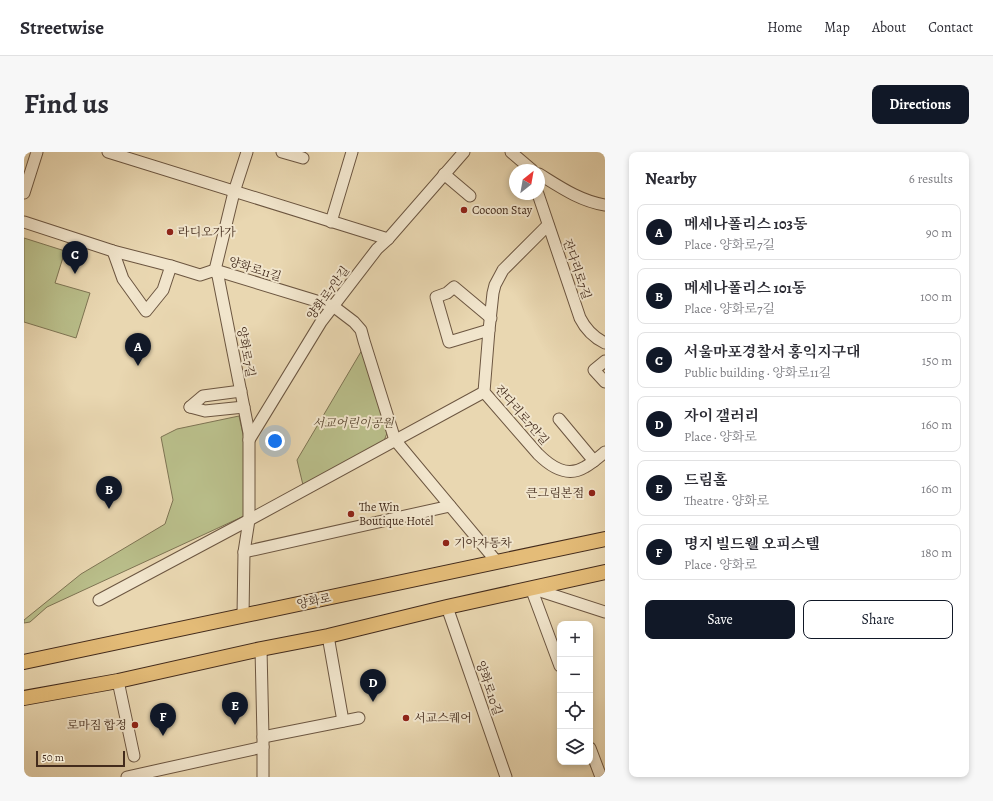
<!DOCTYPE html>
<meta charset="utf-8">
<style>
:root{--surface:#fff;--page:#f7f7f7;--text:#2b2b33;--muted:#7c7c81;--line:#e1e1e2;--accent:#111827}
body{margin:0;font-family:Alegreya,"Noto Serif KR",serif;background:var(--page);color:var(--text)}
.controls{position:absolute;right:12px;bottom:12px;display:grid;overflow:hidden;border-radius:8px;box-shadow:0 2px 6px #0003}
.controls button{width:36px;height:36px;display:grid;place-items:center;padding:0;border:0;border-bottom:1px solid var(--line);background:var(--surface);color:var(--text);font:20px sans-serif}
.compass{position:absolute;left:485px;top:12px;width:36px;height:36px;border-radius:50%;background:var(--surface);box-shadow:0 2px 6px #0003;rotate:31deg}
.scale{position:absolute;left:12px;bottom:10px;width:89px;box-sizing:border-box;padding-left:4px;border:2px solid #432b1c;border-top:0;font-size:11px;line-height:14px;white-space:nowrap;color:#432b1c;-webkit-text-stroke:3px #f1e5cc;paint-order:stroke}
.you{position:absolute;left:251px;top:289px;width:14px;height:14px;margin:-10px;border:3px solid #fff;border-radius:50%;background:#1a73e8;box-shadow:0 0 0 6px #1a73e833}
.badge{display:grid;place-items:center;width:26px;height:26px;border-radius:50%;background:var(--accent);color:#fff;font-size:13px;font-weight:700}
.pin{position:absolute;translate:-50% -33px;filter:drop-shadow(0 1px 2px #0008)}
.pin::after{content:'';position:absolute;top:21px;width:14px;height:12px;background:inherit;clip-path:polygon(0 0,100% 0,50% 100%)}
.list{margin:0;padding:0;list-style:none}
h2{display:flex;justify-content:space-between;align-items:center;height:52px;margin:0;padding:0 16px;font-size:17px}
h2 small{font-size:13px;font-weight:400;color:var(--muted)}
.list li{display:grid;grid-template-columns:26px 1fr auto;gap:12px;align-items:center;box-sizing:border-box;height:56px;margin:0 8px 8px;padding:0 8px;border:1px solid var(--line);border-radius:8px}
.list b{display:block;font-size:15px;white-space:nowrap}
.list p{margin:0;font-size:13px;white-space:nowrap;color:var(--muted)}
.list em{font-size:13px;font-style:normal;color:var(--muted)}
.actions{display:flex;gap:8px;padding:12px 16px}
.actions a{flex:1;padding:9px 0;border:1px solid var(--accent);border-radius:8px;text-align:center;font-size:14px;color:var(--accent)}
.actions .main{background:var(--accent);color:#fff}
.icon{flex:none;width:22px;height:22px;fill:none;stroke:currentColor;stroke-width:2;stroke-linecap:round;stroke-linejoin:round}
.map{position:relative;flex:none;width:581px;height:625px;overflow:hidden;border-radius:8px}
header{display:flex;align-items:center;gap:24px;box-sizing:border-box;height:56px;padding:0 20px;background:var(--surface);border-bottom:1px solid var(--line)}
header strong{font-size:19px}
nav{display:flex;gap:22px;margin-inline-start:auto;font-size:14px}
.intro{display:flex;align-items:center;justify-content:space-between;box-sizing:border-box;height:96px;padding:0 24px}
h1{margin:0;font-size:28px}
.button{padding:10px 18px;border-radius:8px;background:var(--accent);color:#fff;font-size:14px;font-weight:700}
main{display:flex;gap:24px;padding:0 24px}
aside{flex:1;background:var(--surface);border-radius:8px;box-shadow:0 2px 6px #0003}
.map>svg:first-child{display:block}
.green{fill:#b9be8a;stroke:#7e7453}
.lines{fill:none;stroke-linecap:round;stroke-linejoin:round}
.minor-casing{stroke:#6c5641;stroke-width:13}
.major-casing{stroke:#432b1c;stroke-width:16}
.minor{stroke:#f1e5cc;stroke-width:11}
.major{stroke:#e4bc78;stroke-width:14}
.poi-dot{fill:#8f2418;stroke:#f1e5cc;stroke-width:1.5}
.labels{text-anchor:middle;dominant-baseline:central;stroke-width:4;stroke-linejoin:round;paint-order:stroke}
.poi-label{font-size:12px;fill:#432b1c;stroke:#f1e5cc;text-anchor:start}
.street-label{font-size:12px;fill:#432b1c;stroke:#f1e5cc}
.park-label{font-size:12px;font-style:italic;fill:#5b4832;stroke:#f1e5cc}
</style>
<header>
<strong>Streetwise</strong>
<nav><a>Home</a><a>Map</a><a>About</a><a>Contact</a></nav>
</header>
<div class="intro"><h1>Find us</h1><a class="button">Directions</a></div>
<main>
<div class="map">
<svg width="581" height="625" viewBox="0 0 581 625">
<rect width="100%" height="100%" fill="#e9d7b1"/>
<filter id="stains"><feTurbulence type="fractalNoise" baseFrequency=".005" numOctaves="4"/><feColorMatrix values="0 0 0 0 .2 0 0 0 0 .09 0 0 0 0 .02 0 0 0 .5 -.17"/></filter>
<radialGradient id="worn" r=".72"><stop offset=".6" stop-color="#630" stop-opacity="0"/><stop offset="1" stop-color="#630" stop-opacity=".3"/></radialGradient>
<!-- green -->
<g class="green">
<path d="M0,86L41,99L31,131L66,141L52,186L0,170Z"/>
<path d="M338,198L363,281L360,289L279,333L273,308Z"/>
<path d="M215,264L220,287V364L23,455L6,470L0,471V468L57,422L141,372L149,348L137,285L153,277Z"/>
</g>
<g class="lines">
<defs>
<g id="minor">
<path d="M84,0L364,87"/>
<path d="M258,0L279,6"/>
<path d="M487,0L508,18"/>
<path d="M420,22L446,44"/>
<path d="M515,22C536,35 556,49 581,53"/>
<path d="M0,41L13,0"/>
<path d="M514,42L556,166C562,178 569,185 581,191"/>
<path d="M0,70L89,99L147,114L176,123L191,118L309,154L330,170L337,178L340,189L371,288L473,410"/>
<path d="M307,70L328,0"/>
<path d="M524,73L479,118L471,133L469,141L465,178L460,240L514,302C527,315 543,326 561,315C568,311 575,305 581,300"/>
<path d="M89,99L99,127L122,159L139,138L147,114"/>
<path d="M465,178L425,190L412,145L423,141L430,135L467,166"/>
<path d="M581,209L570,218L581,230"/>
<path d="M166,255L179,244L217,239"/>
<path d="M166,255L181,259L220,255"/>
<path d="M535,267L570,309"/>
<path d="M225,288L297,170L353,97L364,87L440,0"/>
<path d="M220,400L426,354"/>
<path d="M507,436L536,514"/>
<path d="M507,436L581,460"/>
<path d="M75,448L225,368L460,240"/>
<path d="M423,455L482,625"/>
<path d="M219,464L220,400L225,368V281L194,124L191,118L210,40L223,0"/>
<path d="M304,484L319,569"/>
<path d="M237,497L239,585V625"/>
<path d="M94,529L110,604"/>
<path d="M239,585L335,566"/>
<path d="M566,596L577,625"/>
<path d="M103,625L239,595"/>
</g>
<g id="major">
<path d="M0,510L581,387"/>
<path d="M0,546L94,529L237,497L304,484L423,455L581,420"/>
</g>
</defs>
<!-- minor casing -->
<use href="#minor" class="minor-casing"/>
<!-- major casing -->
<use href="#major" class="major-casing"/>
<!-- minor -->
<use href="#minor" class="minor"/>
<!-- major -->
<use href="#major" class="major"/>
</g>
<!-- markers -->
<g class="poi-dot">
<circle cx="440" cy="58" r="4"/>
<circle cx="146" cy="80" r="4"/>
<circle cx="568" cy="341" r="4"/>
<circle cx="327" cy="362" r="4"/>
<circle cx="422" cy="391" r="4"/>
<circle cx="382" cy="566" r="4"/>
<circle cx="111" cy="573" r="4"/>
</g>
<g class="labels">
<!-- poi labels -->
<g class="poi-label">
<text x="448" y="58">Cocoon Stay</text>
<text x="154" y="80">라디오가가</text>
<text x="560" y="341" text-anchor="end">큰그림본점</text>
<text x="335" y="355">The Win<tspan x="335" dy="14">Boutique Hotel</tspan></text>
<text x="430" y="391">기아자동차</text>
<text x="390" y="566">서교스퀘어</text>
<text x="103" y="573" text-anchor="end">로마짐 합정</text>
</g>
<!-- street labels -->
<g class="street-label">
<text transform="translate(231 117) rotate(17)">양화로11길</text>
<text transform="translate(553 117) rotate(71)">잔다리로7길</text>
<text transform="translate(304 141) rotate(-54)">양화로7안길</text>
<text transform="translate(222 200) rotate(79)">양화로7길</text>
<text transform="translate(498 263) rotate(49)">잔다리로7안길</text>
<text transform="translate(290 449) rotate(-12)">양화로</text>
<text transform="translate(465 536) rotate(71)">양화로10길</text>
</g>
<!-- park labels -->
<g class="park-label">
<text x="329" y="271">서교어린이공원</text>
</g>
</g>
<rect width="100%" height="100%" filter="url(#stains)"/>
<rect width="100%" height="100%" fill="url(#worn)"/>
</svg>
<div class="controls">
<button>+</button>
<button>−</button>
<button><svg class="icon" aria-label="locate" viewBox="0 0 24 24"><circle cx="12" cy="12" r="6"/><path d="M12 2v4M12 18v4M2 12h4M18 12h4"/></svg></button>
<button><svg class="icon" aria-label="layers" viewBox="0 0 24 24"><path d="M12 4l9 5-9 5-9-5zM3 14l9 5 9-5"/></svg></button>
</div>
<svg class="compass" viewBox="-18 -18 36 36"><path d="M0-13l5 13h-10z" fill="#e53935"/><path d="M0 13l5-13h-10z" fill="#7c7c81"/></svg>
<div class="scale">50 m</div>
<div class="you"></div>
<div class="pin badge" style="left:114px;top:214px">A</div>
<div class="pin badge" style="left:85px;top:357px">B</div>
<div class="pin badge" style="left:51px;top:122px">C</div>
<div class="pin badge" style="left:349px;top:550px">D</div>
<div class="pin badge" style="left:211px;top:573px">E</div>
<div class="pin badge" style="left:139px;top:584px">F</div>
</div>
<aside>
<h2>Nearby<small>6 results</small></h2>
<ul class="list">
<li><span class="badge">A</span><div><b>메세나폴리스 103동</b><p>Place · 양화로7길</p></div><em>90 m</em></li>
<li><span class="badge">B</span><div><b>메세나폴리스 101동</b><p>Place · 양화로7길</p></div><em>100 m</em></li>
<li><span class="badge">C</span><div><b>서울마포경찰서 홍익지구대</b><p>Public building · 양화로11길</p></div><em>150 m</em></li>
<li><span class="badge">D</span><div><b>자이 갤러리</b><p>Place · 양화로</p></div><em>160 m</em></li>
<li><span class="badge">E</span><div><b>드림홀</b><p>Theatre · 양화로</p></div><em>160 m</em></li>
<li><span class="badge">F</span><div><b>명지 빌드웰 오피스텔</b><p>Place · 양화로</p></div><em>180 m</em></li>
</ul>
<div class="actions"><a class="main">Save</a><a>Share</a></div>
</aside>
</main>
